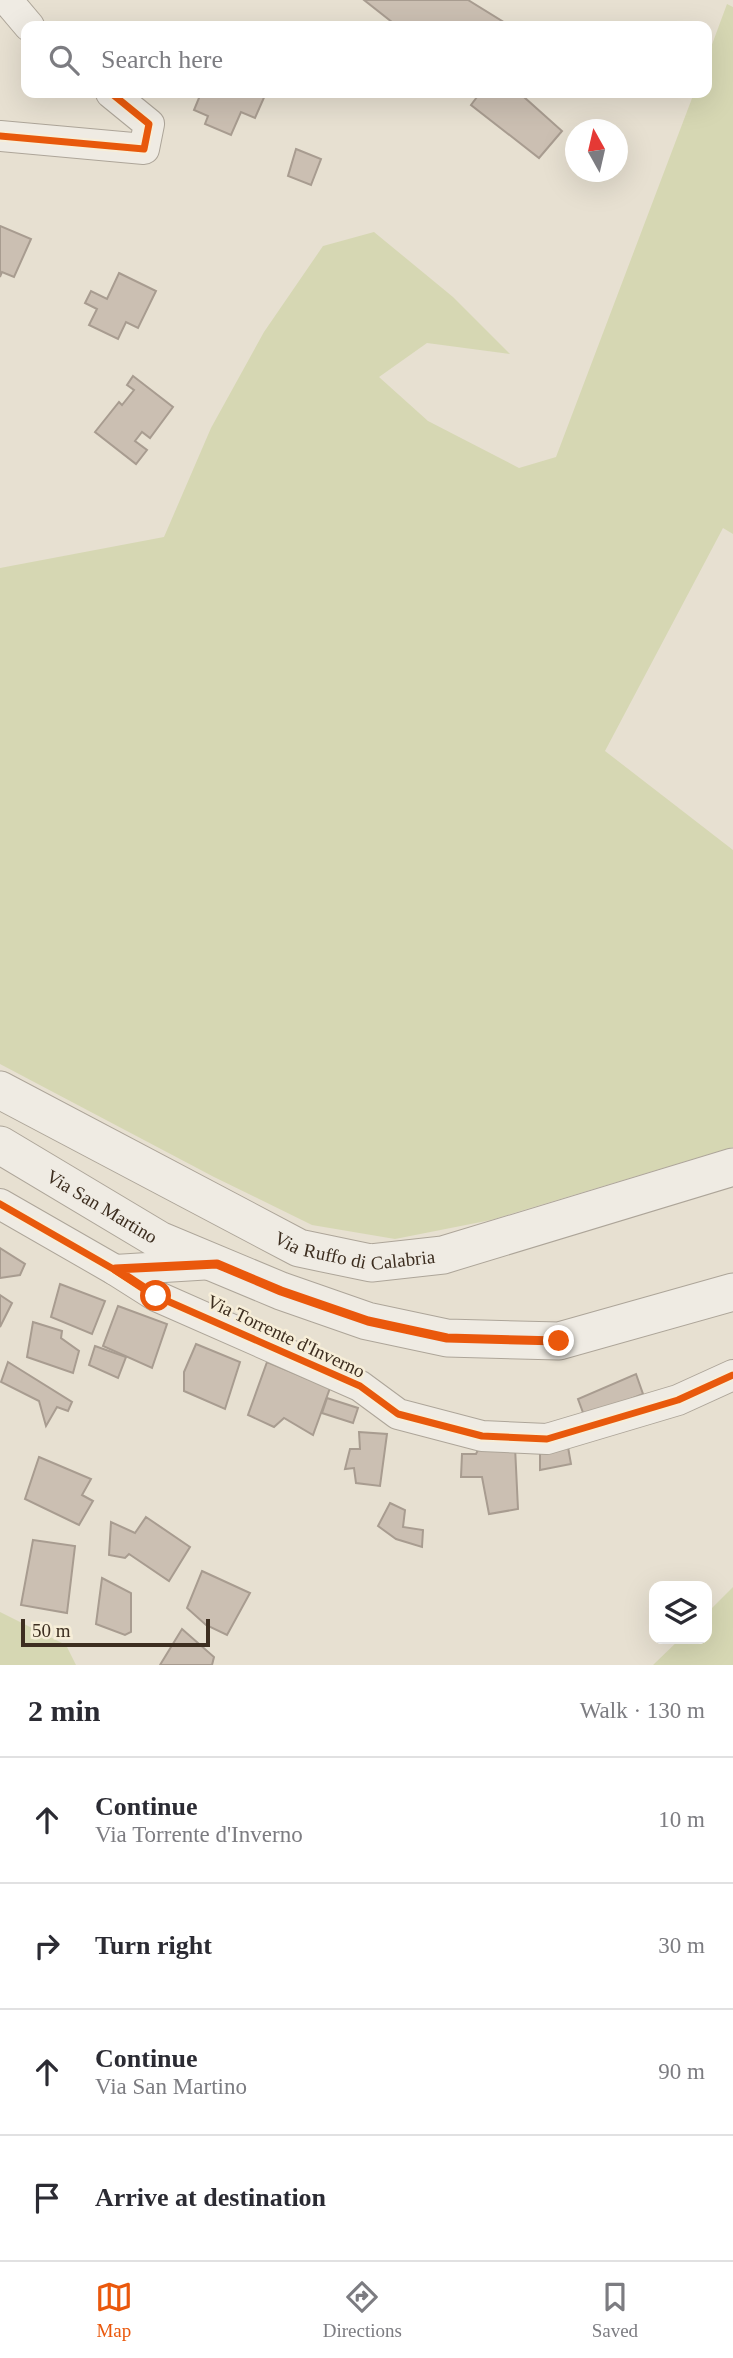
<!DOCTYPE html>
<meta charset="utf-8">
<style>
:root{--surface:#fff;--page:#f7f7f7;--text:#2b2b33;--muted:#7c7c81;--line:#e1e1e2;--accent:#ea580c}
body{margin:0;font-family:Georgia,serif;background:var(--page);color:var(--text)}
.controls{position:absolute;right:21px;bottom:21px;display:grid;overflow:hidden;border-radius:14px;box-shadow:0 7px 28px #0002}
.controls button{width:63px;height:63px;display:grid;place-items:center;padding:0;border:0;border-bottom:2px solid var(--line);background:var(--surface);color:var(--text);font:35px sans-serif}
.compass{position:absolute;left:565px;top:119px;width:63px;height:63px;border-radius:50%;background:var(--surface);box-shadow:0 7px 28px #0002;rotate:352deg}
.scale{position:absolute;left:21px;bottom:18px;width:189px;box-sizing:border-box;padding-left:7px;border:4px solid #3d2e20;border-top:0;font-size:19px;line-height:24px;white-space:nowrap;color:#3d2e20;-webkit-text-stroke:5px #f7eed8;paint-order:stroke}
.stop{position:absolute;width:21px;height:21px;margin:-16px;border:5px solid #ea580c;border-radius:50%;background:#fff}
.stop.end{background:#ea580c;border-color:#fff;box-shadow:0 2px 7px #0008}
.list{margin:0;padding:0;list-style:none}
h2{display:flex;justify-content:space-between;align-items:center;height:91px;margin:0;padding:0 28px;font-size:30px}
h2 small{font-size:23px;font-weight:400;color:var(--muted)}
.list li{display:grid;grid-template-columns:46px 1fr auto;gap:21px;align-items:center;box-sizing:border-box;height:126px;padding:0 28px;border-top:2px solid var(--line)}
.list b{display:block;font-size:26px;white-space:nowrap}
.list p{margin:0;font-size:23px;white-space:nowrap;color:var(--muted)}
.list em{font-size:23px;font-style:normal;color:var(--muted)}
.icon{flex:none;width:38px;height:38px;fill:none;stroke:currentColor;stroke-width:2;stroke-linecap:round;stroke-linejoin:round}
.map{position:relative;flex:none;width:733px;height:1665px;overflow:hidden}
.search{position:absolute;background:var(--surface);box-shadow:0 7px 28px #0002;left:21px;right:21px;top:21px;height:77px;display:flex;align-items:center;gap:18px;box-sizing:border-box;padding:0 24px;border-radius:14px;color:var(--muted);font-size:26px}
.sheet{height:595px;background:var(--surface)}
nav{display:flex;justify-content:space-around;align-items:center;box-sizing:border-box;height:98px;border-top:2px solid var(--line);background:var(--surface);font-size:19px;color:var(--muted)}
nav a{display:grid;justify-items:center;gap:4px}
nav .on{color:var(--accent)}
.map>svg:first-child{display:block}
.green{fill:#d6d7b3}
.building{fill:#cbbfb2;stroke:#a89c90;stroke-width:2}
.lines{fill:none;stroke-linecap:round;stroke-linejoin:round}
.minor-casing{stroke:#ada599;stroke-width:32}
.tertiary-casing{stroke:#ada599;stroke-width:39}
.minor{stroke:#efebe3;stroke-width:30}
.tertiary{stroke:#efebe3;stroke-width:37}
.cycleway-casing{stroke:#f7eed8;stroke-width:11}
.cycleway{stroke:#e8590c;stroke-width:7}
.route{stroke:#ea580c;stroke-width:9}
.labels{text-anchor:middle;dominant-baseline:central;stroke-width:5;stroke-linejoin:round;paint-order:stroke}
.street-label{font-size:19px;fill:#3d2e20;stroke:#f7eed8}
</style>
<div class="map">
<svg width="733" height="1665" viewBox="0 0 733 1665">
<rect width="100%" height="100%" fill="#e7e0d1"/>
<!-- green -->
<g class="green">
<path d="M727,4L733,7V534L723,528L605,751L733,850V1147L491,1220L395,1239L312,1225L214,1177L0,1064V568L164,537L211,428L264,332L323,246L374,232L453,297L510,354L427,343L379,377L428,421L519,468L556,457L694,93H707V58Z"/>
<path d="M733,1587V1665H653L680,1639H707V1613Z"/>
<path d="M0,1612L66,1645L76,1665H0Z"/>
</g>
<!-- building -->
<g class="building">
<path d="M364,0H468L510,26H397Z"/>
<path d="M201,93H266L255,118L241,112L231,135L205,124L208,116L194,110Z"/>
<path d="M480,93H527L524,97L562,131L539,158L471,105Z"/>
<path d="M296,149L321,159L311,185L288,176Z"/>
<path d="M0,226L31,239L14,277L2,272L0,277Z"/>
<path d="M119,273L156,291L138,328L126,322L118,339L89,325L97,309L85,303L91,291L107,299Z"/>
<path d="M133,376L173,407L150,438L142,432L135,441L147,450L136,464L95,432L119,402L122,405L134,390L127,385Z"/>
<path d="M0,1248L25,1264L20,1275L0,1278Z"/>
<path d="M60,1284L105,1301L92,1334L51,1317Z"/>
<path d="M0,1295L12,1303L0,1327Z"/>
<path d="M118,1306L167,1324L152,1368L103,1346Z"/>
<path d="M33,1322L62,1331L61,1338L79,1351L73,1373L27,1357Z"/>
<path d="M196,1344L240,1362L225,1409L184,1391V1372Z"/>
<path d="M95,1346L126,1357L118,1378L89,1365Z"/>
<path d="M8,1362L72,1402L68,1411L57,1407L46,1426L39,1401L1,1382Z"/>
<path d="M267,1362L330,1388L313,1435L284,1418L274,1427L248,1415Z"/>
<path d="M636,1374L643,1394L585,1418L578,1399Z"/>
<path d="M327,1398L358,1408L353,1423L322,1413Z"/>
<path d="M359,1432L387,1434L380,1486L356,1483L354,1468L345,1469L350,1449H360Z"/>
<path d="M481,1444L515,1447L518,1509L489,1514L482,1477H461L462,1454H476Z"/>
<path d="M568,1447L571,1464L540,1470V1448Z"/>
<path d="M39,1457L91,1479L82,1495L93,1501L79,1525L25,1499Z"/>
<path d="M390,1503L405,1510L403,1527L423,1530L422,1547L396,1539L378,1526Z"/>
<path d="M146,1517L190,1547L169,1581L129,1554L125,1558L109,1555L111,1522L135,1533Z"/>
<path d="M33,1540L75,1546L67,1613L21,1605Z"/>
<path d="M202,1571L250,1593L227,1635L206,1625L187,1608Z"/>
<path d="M102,1578L131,1593V1632L125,1635L96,1624Z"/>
<path d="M182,1629L214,1657L212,1665H160Z"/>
</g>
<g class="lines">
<defs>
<g id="minor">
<path d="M7,0L29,26"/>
<path d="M0,136L144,149L149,124L111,93"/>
<path d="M0,1204L115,1270L156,1296L360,1386L398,1414L482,1436L547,1439L678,1400L733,1375"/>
<path d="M115,1270L213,1264"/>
</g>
<g id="tertiary">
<path id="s1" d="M0,1090L299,1248L371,1263L443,1255L733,1167"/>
<path id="s2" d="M0,1145L159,1240L281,1291L367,1321L447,1338L559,1341L733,1292"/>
</g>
</defs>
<!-- minor casing -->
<use href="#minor" class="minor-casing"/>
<!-- tertiary casing -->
<use href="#tertiary" class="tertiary-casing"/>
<!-- minor -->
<use href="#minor" class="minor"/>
<!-- tertiary -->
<use href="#tertiary" class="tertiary"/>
<defs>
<g id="cycleway">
<path d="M0,136L144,149L149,124L111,93"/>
<path d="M0,1204L115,1270L156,1296L360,1386L398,1414L482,1436L547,1439L678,1400L733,1375"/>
</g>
</defs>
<!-- cycleway casing -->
<use href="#cycleway" class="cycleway-casing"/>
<!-- cycleway -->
<use href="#cycleway" class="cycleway"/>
</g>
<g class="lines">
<!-- route -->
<path class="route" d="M156,1296L115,1269L217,1264L281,1291L368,1321L447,1338L559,1341"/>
</g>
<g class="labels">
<!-- street labels -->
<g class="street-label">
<text stroke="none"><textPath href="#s2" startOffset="119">Via San Martino</textPath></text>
<text stroke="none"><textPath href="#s1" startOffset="394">Via Ruffo di Calabria</textPath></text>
<text transform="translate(286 1336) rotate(25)">Via Torrente d'Inverno</text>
</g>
</g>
</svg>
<div class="controls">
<button><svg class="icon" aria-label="layers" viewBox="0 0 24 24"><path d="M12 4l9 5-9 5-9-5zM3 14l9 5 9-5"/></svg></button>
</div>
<svg class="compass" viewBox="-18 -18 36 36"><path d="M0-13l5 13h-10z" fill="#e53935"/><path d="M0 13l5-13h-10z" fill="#7c7c81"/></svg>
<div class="scale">50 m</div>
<div class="stop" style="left:156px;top:1296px"></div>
<div class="stop end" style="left:559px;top:1341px"></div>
<div class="search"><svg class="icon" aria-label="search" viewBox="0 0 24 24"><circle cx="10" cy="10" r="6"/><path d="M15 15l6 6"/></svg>Search here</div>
</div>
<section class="sheet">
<h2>2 min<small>Walk · 130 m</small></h2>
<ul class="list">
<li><svg class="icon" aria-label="ahead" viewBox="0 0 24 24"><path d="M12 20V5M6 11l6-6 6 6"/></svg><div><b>Continue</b><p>Via Torrente d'Inverno</p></div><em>10 m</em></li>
<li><svg class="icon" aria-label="right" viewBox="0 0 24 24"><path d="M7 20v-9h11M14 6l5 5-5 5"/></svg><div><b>Turn right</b></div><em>30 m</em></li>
<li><svg class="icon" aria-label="ahead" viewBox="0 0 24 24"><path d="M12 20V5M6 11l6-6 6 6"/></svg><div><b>Continue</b><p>Via San Martino</p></div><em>90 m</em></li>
<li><svg class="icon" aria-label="arrive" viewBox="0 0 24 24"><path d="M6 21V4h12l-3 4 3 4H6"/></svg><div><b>Arrive at destination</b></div></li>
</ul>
</section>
<nav>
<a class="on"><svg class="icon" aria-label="map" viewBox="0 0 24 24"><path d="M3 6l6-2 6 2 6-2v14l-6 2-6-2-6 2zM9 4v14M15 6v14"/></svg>Map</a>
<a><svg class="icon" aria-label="directions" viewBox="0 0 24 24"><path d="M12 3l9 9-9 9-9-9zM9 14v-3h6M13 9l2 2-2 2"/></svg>Directions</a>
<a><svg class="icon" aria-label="saved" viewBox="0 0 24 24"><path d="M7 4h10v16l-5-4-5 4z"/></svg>Saved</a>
</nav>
